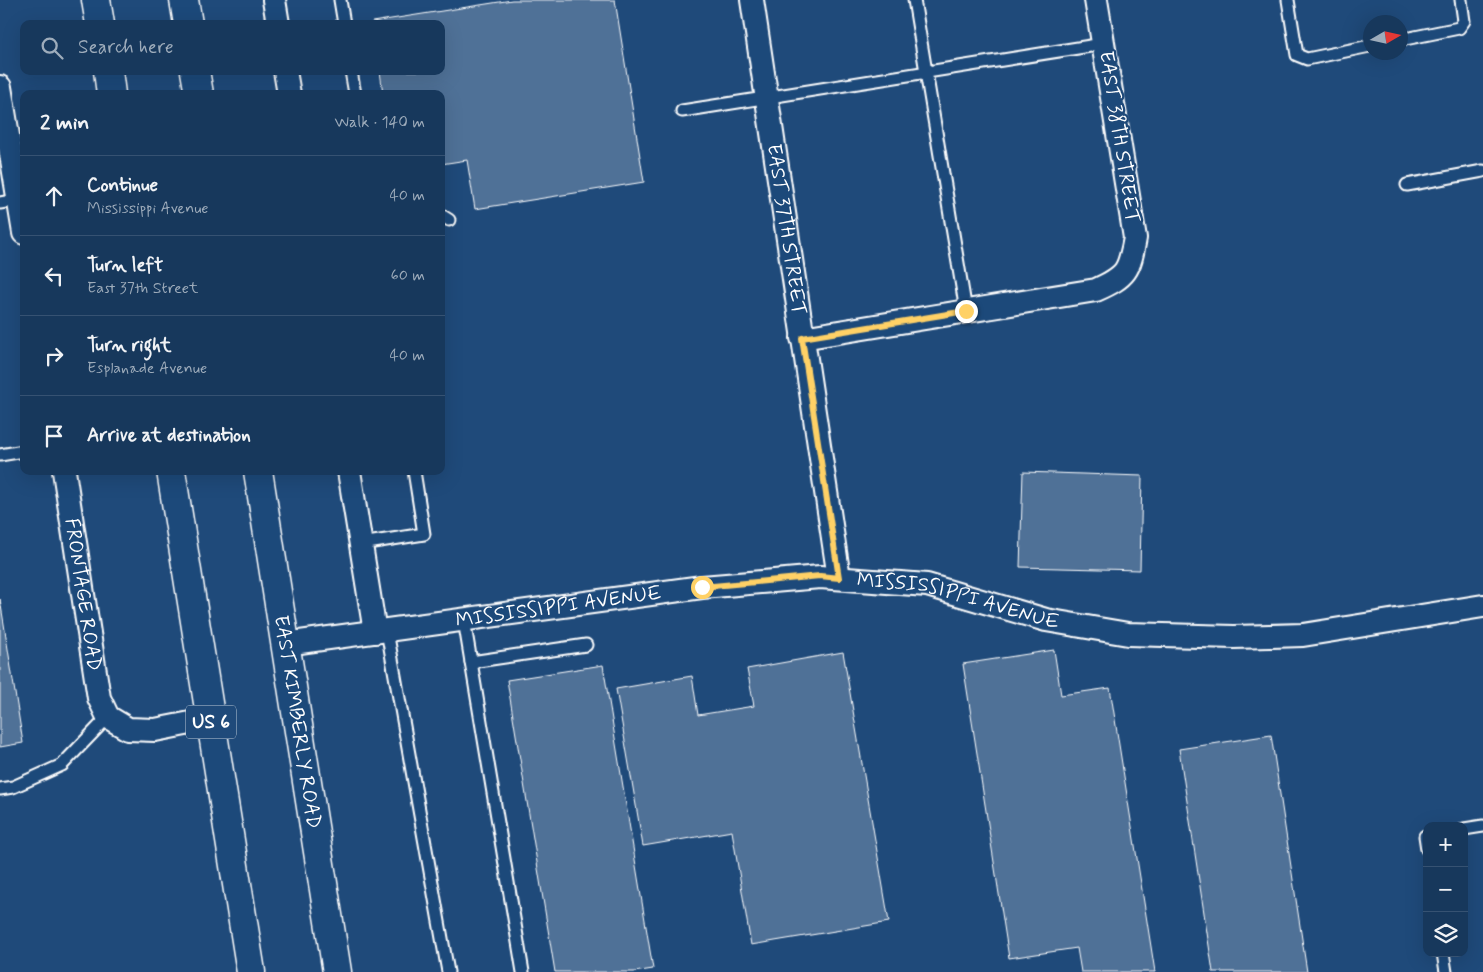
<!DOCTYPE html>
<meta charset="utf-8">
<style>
:root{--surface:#17385c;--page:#244365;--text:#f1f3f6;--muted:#9eacbb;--line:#365272}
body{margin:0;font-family:Mynerve,sans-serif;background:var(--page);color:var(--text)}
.controls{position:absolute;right:15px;bottom:15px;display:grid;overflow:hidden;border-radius:10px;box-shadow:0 5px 20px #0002}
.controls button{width:45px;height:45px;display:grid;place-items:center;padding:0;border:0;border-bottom:1px solid var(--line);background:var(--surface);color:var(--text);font:25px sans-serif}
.compass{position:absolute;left:1363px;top:15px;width:45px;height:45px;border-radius:50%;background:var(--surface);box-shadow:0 5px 20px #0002;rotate:81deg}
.stop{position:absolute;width:15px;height:15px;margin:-11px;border:4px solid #ffd166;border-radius:50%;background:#fff}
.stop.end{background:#ffd166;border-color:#fff;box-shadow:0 1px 5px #0008}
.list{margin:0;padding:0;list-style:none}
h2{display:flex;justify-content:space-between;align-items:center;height:65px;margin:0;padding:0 20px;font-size:21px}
h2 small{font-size:16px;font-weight:400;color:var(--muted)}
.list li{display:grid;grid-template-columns:32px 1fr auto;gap:15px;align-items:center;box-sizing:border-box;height:80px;padding:0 20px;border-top:1px solid var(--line)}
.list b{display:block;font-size:19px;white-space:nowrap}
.list p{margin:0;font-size:16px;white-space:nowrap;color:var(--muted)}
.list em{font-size:16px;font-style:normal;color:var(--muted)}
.icon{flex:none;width:28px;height:28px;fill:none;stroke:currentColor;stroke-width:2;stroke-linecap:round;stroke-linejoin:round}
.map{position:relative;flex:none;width:1483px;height:972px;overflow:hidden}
.search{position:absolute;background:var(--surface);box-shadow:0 5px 20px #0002;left:20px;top:20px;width:425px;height:55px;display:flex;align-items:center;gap:12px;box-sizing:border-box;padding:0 18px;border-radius:10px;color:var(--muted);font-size:19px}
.panel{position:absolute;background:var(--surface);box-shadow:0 5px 20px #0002;left:20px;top:90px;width:425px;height:385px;border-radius:10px}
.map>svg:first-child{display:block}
.building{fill:#507197;stroke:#fff}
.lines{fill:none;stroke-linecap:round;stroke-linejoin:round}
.lane-casing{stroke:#fff;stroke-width:15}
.street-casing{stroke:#fff;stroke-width:26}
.primary-casing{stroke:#fff;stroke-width:31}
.lane{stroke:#1f4a7a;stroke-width:11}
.street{stroke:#1f4a7a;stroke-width:22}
.primary{stroke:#1f4a7a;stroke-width:28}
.route{stroke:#ffd166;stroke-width:6}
.labels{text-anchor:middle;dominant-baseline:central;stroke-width:4.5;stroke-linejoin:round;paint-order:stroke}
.shield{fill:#1f4a7a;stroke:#bcc9d7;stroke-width:1}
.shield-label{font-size:19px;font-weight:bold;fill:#fff}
.street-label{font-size:20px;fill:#fff;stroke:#1f4a7a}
</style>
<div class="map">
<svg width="1483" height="972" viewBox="0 0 1483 972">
<rect width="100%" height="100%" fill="#1f4a7a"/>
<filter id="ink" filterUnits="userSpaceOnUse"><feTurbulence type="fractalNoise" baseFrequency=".02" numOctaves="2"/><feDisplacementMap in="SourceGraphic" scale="10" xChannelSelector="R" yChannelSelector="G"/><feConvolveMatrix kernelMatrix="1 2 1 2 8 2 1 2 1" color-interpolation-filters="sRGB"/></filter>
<g filter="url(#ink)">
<!-- building -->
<g class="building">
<path d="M512,0H615L644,182L475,209L467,160L441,164V94H383L380,71H441V24H372V22Z"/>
<path d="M1023,472L1142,476L1140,570L1020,567Z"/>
<path d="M0,599L23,743L0,747Z"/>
<path d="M1054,650L1061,695L1110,688L1155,972H1081L1077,948L1009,958L963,664Z"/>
<path d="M843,652L889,922L751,945L732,831L643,846L616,689L692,676L698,715L754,706L747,669Z"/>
<path d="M603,665L653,969L634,972H555L507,680Z"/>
<path d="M1271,735L1307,972H1213L1179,749Z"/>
</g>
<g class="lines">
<defs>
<g id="lane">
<path d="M340,0L344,24"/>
<path d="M914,0L966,311"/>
<path d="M1288,0L1297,55L1307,59L1370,46"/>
<path d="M1400,40L1459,28L1464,21L1461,0"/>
<path d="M351,71L355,94"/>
<path d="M682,111L1103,44"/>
<path d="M1407,185L1483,171"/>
<path d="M0,203L18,200"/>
<path d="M441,215L449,220"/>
<path d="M0,455L24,451"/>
<path d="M361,544L424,534L414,471"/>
<path d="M464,620L523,972"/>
<path d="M387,631L448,972"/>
<path d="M471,662L586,645"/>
<path d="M0,789L13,787L62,765L108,717"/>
<path d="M1464,829L1483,826"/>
<path d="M1427,836H1425L1427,849"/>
<path d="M1443,953L1446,972"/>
</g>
<g id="street">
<path d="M274,0L278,24"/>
<path id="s1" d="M752,0L839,578"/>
<path d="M285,71L289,94"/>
<path d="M0,87L24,233"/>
<path d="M802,338L1096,290C1127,276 1129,271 1135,238L1096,0"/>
<path id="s2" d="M64,471L99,698L108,717L128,729L155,730L211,719"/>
<path d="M349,471L375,632"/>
<path id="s3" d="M285,644L702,587L820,577L927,585L1046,620L1128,634L1234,637L1303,635L1483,606"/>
</g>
<g id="primary">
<path d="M96,0L100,24"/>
<path d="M184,0L188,24"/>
<path d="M108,71L111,94"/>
<path d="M195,71L199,94"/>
<path d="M171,471L251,972"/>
<path id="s4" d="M258,471L337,972"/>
</g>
</defs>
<!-- lane casing -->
<use href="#lane" class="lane-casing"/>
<!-- street casing -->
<use href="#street" class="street-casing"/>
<!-- primary casing -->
<use href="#primary" class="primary-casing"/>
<!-- lane -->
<use href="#lane" class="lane"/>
<!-- street -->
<use href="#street" class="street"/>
<!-- primary -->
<use href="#primary" class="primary"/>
</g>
</g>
<g class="lines" filter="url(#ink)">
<!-- route -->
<path class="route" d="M702,587L820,576L839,578L802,338L966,311"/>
</g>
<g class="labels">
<!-- shield labels -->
<rect class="shield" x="186" y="705.5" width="50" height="33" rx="4"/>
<g class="shield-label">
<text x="211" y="722">US 6</text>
</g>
<!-- street labels -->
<g class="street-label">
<text transform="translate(1119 137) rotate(81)">EAST 38TH STREET</text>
<text stroke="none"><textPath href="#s1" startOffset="232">EAST 37TH STREET</textPath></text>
<text stroke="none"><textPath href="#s2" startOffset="125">FRONTAGE ROAD</textPath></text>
<text stroke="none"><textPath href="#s3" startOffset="680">MISSISSIPPI AVENUE</textPath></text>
<text stroke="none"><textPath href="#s3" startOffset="276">MISSISSIPPI AVENUE</textPath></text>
<text stroke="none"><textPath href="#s4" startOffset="254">EAST KIMBERLY ROAD</textPath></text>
</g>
</g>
</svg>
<div class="controls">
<button>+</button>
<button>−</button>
<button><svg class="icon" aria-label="layers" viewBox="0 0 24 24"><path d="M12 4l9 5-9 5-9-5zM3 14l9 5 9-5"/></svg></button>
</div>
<svg class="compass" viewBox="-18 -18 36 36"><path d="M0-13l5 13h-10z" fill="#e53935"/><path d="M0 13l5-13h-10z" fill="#9eacbb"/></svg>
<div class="stop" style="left:702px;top:587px"></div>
<div class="stop end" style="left:966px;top:311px"></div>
<div class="search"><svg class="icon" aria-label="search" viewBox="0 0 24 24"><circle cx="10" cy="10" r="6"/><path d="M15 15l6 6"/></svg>Search here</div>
<section class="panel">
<h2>2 min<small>Walk · 140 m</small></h2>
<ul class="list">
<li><svg class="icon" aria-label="ahead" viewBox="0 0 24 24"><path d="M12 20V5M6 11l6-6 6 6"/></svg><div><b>Continue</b><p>Mississippi Avenue</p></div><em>40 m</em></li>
<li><svg class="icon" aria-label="left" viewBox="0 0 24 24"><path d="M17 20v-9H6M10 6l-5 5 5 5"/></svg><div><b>Turn left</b><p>East 37th Street</p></div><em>60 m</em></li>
<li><svg class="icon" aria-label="right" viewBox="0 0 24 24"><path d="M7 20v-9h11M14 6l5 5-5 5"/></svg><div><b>Turn right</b><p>Esplanade Avenue</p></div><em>40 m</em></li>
<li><svg class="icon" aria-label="arrive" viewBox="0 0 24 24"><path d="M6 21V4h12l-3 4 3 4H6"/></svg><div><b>Arrive at destination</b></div></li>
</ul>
</section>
</div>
